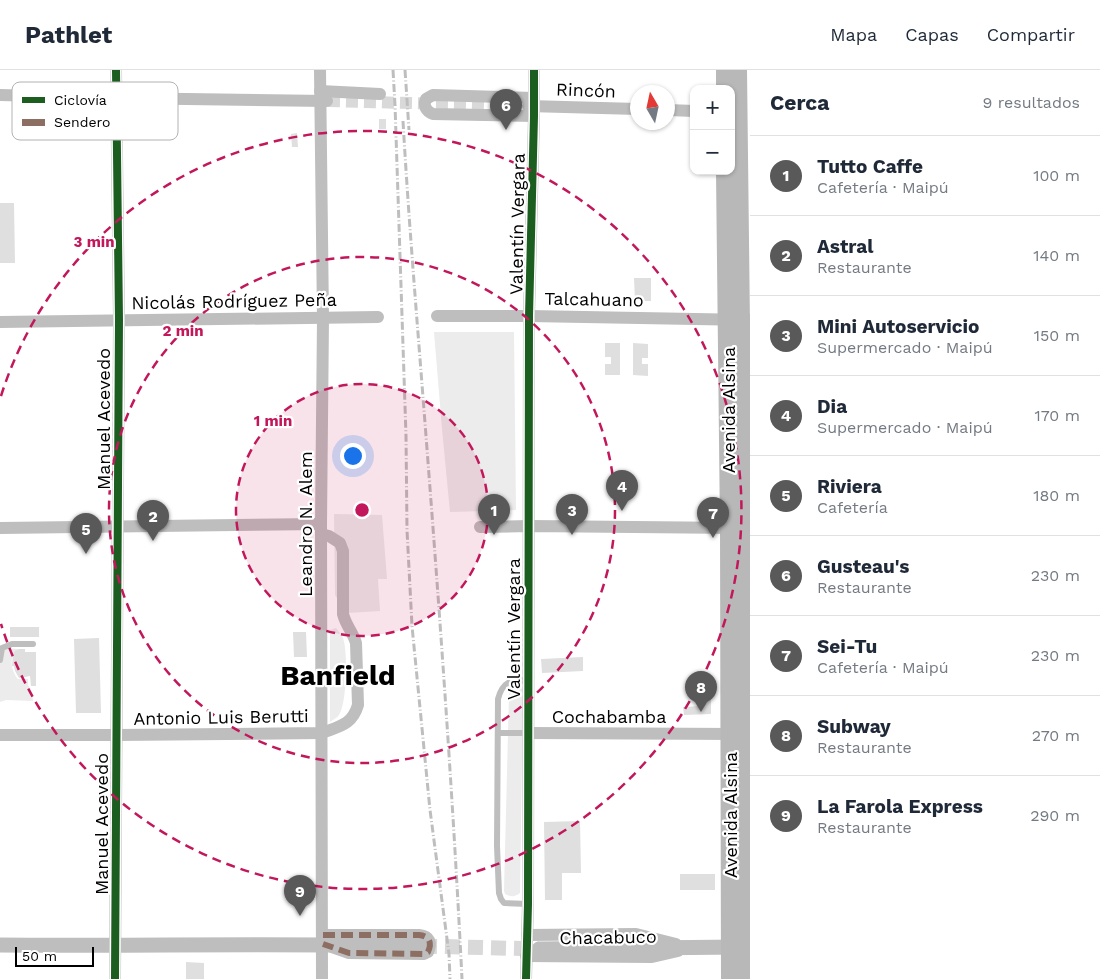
<!DOCTYPE html>
<html lang="es">
<meta charset="utf-8">
<style>
:root{--surface:#fff;--page:#f6f6f7;--text:#1f2937;--muted:#747a83;--line:#e0e1e3;--accent:#595959}
body{margin:0;font-family:"Work Sans",sans-serif;background:var(--page);color:var(--text)}
.controls{position:absolute;right:15px;top:15px;display:grid;overflow:hidden;border-radius:10px;box-shadow:0 1px 4px #0004}
.controls button{width:45px;height:45px;display:grid;place-items:center;padding:0;border:0;border-bottom:1px solid var(--line);background:var(--surface);color:var(--text);font:25px sans-serif}
.compass{position:absolute;left:630px;top:15px;width:45px;height:45px;border-radius:50%;background:var(--surface);box-shadow:0 1px 4px #0004;rotate:351deg}
.scale{position:absolute;left:15px;bottom:12px;width:79px;box-sizing:border-box;padding-left:5px;border:2px solid #000;border-top:0;font-size:14px;line-height:18px;white-space:nowrap;color:#000;-webkit-text-stroke:4px #fff;paint-order:stroke}
.you{position:absolute;left:352px;top:385px;width:18px;height:18px;margin:-12px;border:4px solid #fff;border-radius:50%;background:#1a73e8;box-shadow:0 0 0 8px #1a73e833}
.badge{display:grid;place-items:center;width:32px;height:32px;border-radius:50%;background:var(--accent);color:#fff;font-size:16px;font-weight:700}
.pin{position:absolute;translate:-50% -41px;filter:drop-shadow(0 1px 2px #0008)}
.pin::after{content:'';position:absolute;top:26px;width:18px;height:15px;background:inherit;clip-path:polygon(0 0,100% 0,50% 100%)}
.list{margin:0;padding:0;list-style:none}
h2{display:flex;justify-content:space-between;align-items:center;height:65px;margin:0;padding:0 20px;font-size:21px}
h2 small{font-size:16px;font-weight:400;color:var(--muted)}
.list li{display:grid;grid-template-columns:32px 1fr auto;gap:15px;align-items:center;box-sizing:border-box;height:80px;padding:0 20px;border-top:1px solid var(--line)}
.list b{display:block;font-size:19px;white-space:nowrap}
.list p{margin:0;font-size:16px;white-space:nowrap;color:var(--muted)}
.list em{font-size:16px;font-style:normal;color:var(--muted)}
.map{position:relative;flex:none;width:750px;height:909px;overflow:hidden}
header{display:flex;align-items:center;gap:30px;box-sizing:border-box;height:70px;padding:0 25px;background:var(--surface);border-bottom:1px solid var(--line)}
header strong{font-size:24px}
nav{display:flex;gap:28px;margin-inline-start:auto;font-size:18px}
main{display:flex}
aside{flex:1;background:var(--surface)}
.map>svg:first-child{display:block}
.green{fill:#ececec}
.building{fill:#dfdfdf}
.lines{fill:none;stroke-linecap:round;stroke-linejoin:round}
.minor-tunnel{stroke:#d9d9d9;stroke-width:12;stroke-dasharray:12 6;stroke-linecap:butt}
.tertiary-tunnel{stroke:#d9d9d9;stroke-width:15;stroke-dasharray:15 8;stroke-linecap:butt}
.service{stroke:#bebebe;stroke-width:6}
.minor{stroke:#bebebe;stroke-width:12}
.tertiary{stroke:#bebebe;stroke-width:15}
.secondary{stroke:#b8b8b8;stroke-width:18}
.rail{stroke:#bebebe;stroke-width:3;stroke-dasharray:8 2.5 1 2.5;stroke-linecap:butt}
.quiet{stroke:#8d6e63;stroke-width:6;stroke-dasharray:12 6;stroke-linecap:butt}
.cycleway-casing{stroke:#fff;stroke-width:11}
.cycleway{stroke:#1b5e20;stroke-width:8}
.ring{fill:none;stroke:#c2185b;stroke-width:2.5;stroke-dasharray:9 6}
.labels{text-anchor:middle;dominant-baseline:central;stroke-width:4.5;stroke-linejoin:round;paint-order:stroke}
.street-label{font-size:18px;fill:#000;stroke:#fff}
.town-label{font-size:28px;font-weight:bold;fill:#000;stroke:#fff}
.key{fill:#fff;stroke:#b2b2b2;stroke-width:1}
.key-label{font-size:14px;fill:#000}
.centre{fill:#c2185b;stroke:#fff;stroke-width:2.5}
.ring-label{font-size:15px;text-anchor:middle;font-weight:bold;fill:#c2185b;stroke:#fff;stroke-width:4.5;stroke-linejoin:round;paint-order:stroke}
</style>
<header>
<strong>Pathlet</strong>
<nav><a>Mapa</a><a>Capas</a><a>Compartir</a></nav>
</header>
<main>
<div class="map">
<svg width="750" height="909" viewBox="0 0 750 909">
<rect width="100%" height="100%" fill="#fff"/>
<!-- green -->
<g class="green">
<path d="M434,262H514L516,440L450,442L442,359Z"/>
<path d="M334,444L382,445L387,509H378L380,541L347,543L335,525Z"/>
<path d="M336,558C338,561 341,564 343,568C348,581 347,633 339,645C338,647 333,650 330,652V560Z"/>
<path d="M2,578L19,579C8,585 11,601 18,609H28V615L32,622L33,631L6,630L0,632V590Z"/>
<path d="M516,616L521,617L523,620L520,823C515,827 511,827 505,824L504,821L509,623L511,618Z"/>
</g>
<!-- building -->
<g class="building">
<rect x="379" y="49" width="7" height="10"/>
<path d="M297,63L298,77H292L291,64Z"/>
<path d="M0,133H14L15,193H0Z"/>
<path d="M634,208H651V231H635Z"/>
<path d="M605,273H620V305H605V294H611V287H605Z"/>
<path d="M633,273L648,274V288H642V294H648V306L633,305Z"/>
<rect x="10" y="557" width="29" height="10"/>
<path d="M293,562H306L307,587H294Z"/>
<path d="M99,568L101,643H76L74,569Z"/>
<path d="M19,579H25V582H36V616H31L30,606L19,608L15,601L14,596H12L13,584L15,581Z"/>
<path d="M583,587V601L542,603L541,589Z"/>
<path d="M700,628H711V644L684,645L683,637L701,636Z"/>
<path d="M580,751L581,803H562V830H545L544,752Z"/>
<rect x="680" y="804" width="35" height="16"/>
<path d="M186,892L204,893V909H186Z"/>
</g>
<g class="lines">
<!-- minor-tunnel -->
<path class="minor-tunnel" d="M328,31L528,36"/>
<!-- tertiary-tunnel -->
<path class="tertiary-tunnel" d="M422,876L539,879"/>
<!-- service -->
<g class="service">
<path d="M0,590L2,578L12,574H33"/>
<path d="M498,663H528"/>
<path d="M528,834L504,833L501,829L499,823L497,776L498,629C503,610 511,611 528,610"/>
</g>
<!-- minor -->
<g class="minor">
<path d="M320,0L323,248L321,454L322,909"/>
<path d="M320,21L380,24"/>
<path d="M0,25L116,28L327,31"/>
<path d="M528,36L638,39"/>
<path d="M668,40L694,41"/>
<path d="M534,46L433,44C426,41 423,36 426,29L433,25L534,28"/>
<path d="M437,246H529L750,250"/>
<path d="M0,252L378,247"/>
<path d="M480,457L529,456L738,458"/>
<path d="M0,458L321,454"/>
<path d="M528,663L738,664"/>
<path d="M0,665H116L322,663C340,656 352,655 358,635L356,573C353,562 346,556 343,544V481L340,473L329,466L321,464"/>
<path d="M323,865H419C430,866 432,873 428,882L424,884L349,883L332,877"/>
<path d="M527,865L636,864L676,874"/>
<path d="M526,886L652,887L678,881"/>
<path d="M115,909L119,250L116,0"/>
<path d="M526,909L528,834L529,246L534,46V0"/>
</g>
<!-- tertiary -->
<g class="tertiary">
<path d="M0,875C141,876 281,873 422,876"/>
<path d="M539,879L741,877"/>
</g>
<!-- secondary -->
<g class="secondary">
<path d="M725,0V19"/>
<path d="M738,0L743,426L745,877L744,909"/>
<path d="M725,101L729,458L730,909"/>
</g>
<!-- rail -->
<g class="rail">
<path d="M393,0L395,35L406,366L407,460L412,556L430,740L449,884L450,909"/>
<path d="M405,0L409,60"/>
<path d="M403,51C409,156 418,261 426,366C440,547 453,728 462,909"/>
</g>
<!-- quiet -->
<path class="quiet" d="M323,865H419C430,866 432,873 428,882L424,884L349,883L323,874"/>
<defs>
<g id="cycleway">
<path d="M115,909L119,250L116,0"/>
<path d="M526,909L528,834L529,246L534,46V0"/>
</g>
</defs>
<!-- cycleway casing -->
<use href="#cycleway" class="cycleway-casing"/>
<!-- cycleway -->
<use href="#cycleway" class="cycleway"/>
</g>
<!-- distance rings -->
<circle cx="362" cy="440" r="126" fill="#c2185b" fill-opacity=".12"/>
<g class="ring">
<circle cx="362" cy="440" r="126"/>
<circle cx="362" cy="440" r="253"/>
<path d="M1 326A379 379 0 1 1 1 554"/>
</g>
<g class="labels">
<!-- street labels -->
<g class="street-label">
<text transform="translate(586 20) rotate(2)">Rincón</text>
<text transform="translate(517 154) rotate(-89)">Valentín Vergara</text>
<text transform="translate(594 229) rotate(1)">Talcahuano</text>
<text transform="translate(234 231) rotate(-1)">Nicolás Rodríguez Peña</text>
<text transform="translate(728 340) rotate(-90)">Avenida Alsina</text>
<text transform="translate(103 349) rotate(-90)">Manuel Acevedo</text>
<text transform="translate(305 454) rotate(-90)">Leandro N. Alem</text>
<text transform="translate(513 559) rotate(-90)">Valentín Vergara</text>
<text x="609" y="646">Cochabamba</text>
<text transform="translate(221 647) rotate(-1)">Antonio Luis Berutti</text>
<text transform="translate(730 745) rotate(-90)">Avenida Alsina</text>
<text transform="translate(101 754) rotate(-90)">Manuel Acevedo</text>
<text transform="translate(608 867) rotate(-1)">Chacabuco</text>
</g>
<!-- town labels -->
<g class="town-label">
<text x="338" y="605">Banfield</text>
</g>
</g>
<!-- legend -->
<rect x="12" y="12" width="166" height="58" rx="8" class="key"/>
<rect x="22" y="27" width="23" height="6" fill="#1b5e20"/>
<rect x="22" y="49" width="23" height="7" fill="#8d6e63"/>
<g class="key-label">
<text x="54" y="35">Ciclovía</text>
<text x="54" y="57">Sendero</text>
</g>
<circle cx="362" cy="440" r="8" class="centre"/>
<g class="ring-label">
<text x="94" y="177">3 min</text>
<text x="183" y="266">2 min</text>
<text x="273" y="356">1 min</text>
</g>
</svg>
<div class="controls">
<button>+</button>
<button>−</button>
</div>
<svg class="compass" viewBox="-18 -18 36 36"><path d="M0-13l5 13h-10z" fill="#e53935"/><path d="M0 13l5-13h-10z" fill="#747a83"/></svg>
<div class="scale">50 m</div>
<div class="you"></div>
<div class="pin badge" style="left:494px;top:465px">1</div>
<div class="pin badge" style="left:153px;top:471px">2</div>
<div class="pin badge" style="left:572px;top:465px">3</div>
<div class="pin badge" style="left:622px;top:441px">4</div>
<div class="pin badge" style="left:86px;top:484px">5</div>
<div class="pin badge" style="left:506px;top:60px">6</div>
<div class="pin badge" style="left:713px;top:468px">7</div>
<div class="pin badge" style="left:701px;top:642px">8</div>
<div class="pin badge" style="left:300px;top:846px">9</div>
</div>
<aside>
<h2>Cerca<small>9 resultados</small></h2>
<ul class="list">
<li><span class="badge">1</span><div><b>Tutto Caffe</b><p>Cafetería · Maipú</p></div><em>100 m</em></li>
<li><span class="badge">2</span><div><b>Astral</b><p>Restaurante</p></div><em>140 m</em></li>
<li><span class="badge">3</span><div><b>Mini Autoservicio</b><p>Supermercado · Maipú</p></div><em>150 m</em></li>
<li><span class="badge">4</span><div><b>Dia</b><p>Supermercado · Maipú</p></div><em>170 m</em></li>
<li><span class="badge">5</span><div><b>Riviera</b><p>Cafetería</p></div><em>180 m</em></li>
<li><span class="badge">6</span><div><b>Gusteau's</b><p>Restaurante</p></div><em>230 m</em></li>
<li><span class="badge">7</span><div><b>Sei-Tu</b><p>Cafetería · Maipú</p></div><em>230 m</em></li>
<li><span class="badge">8</span><div><b>Subway</b><p>Restaurante</p></div><em>270 m</em></li>
<li><span class="badge">9</span><div><b>La Farola Express</b><p>Restaurante</p></div><em>290 m</em></li>
</ul>
</aside>
</main>
